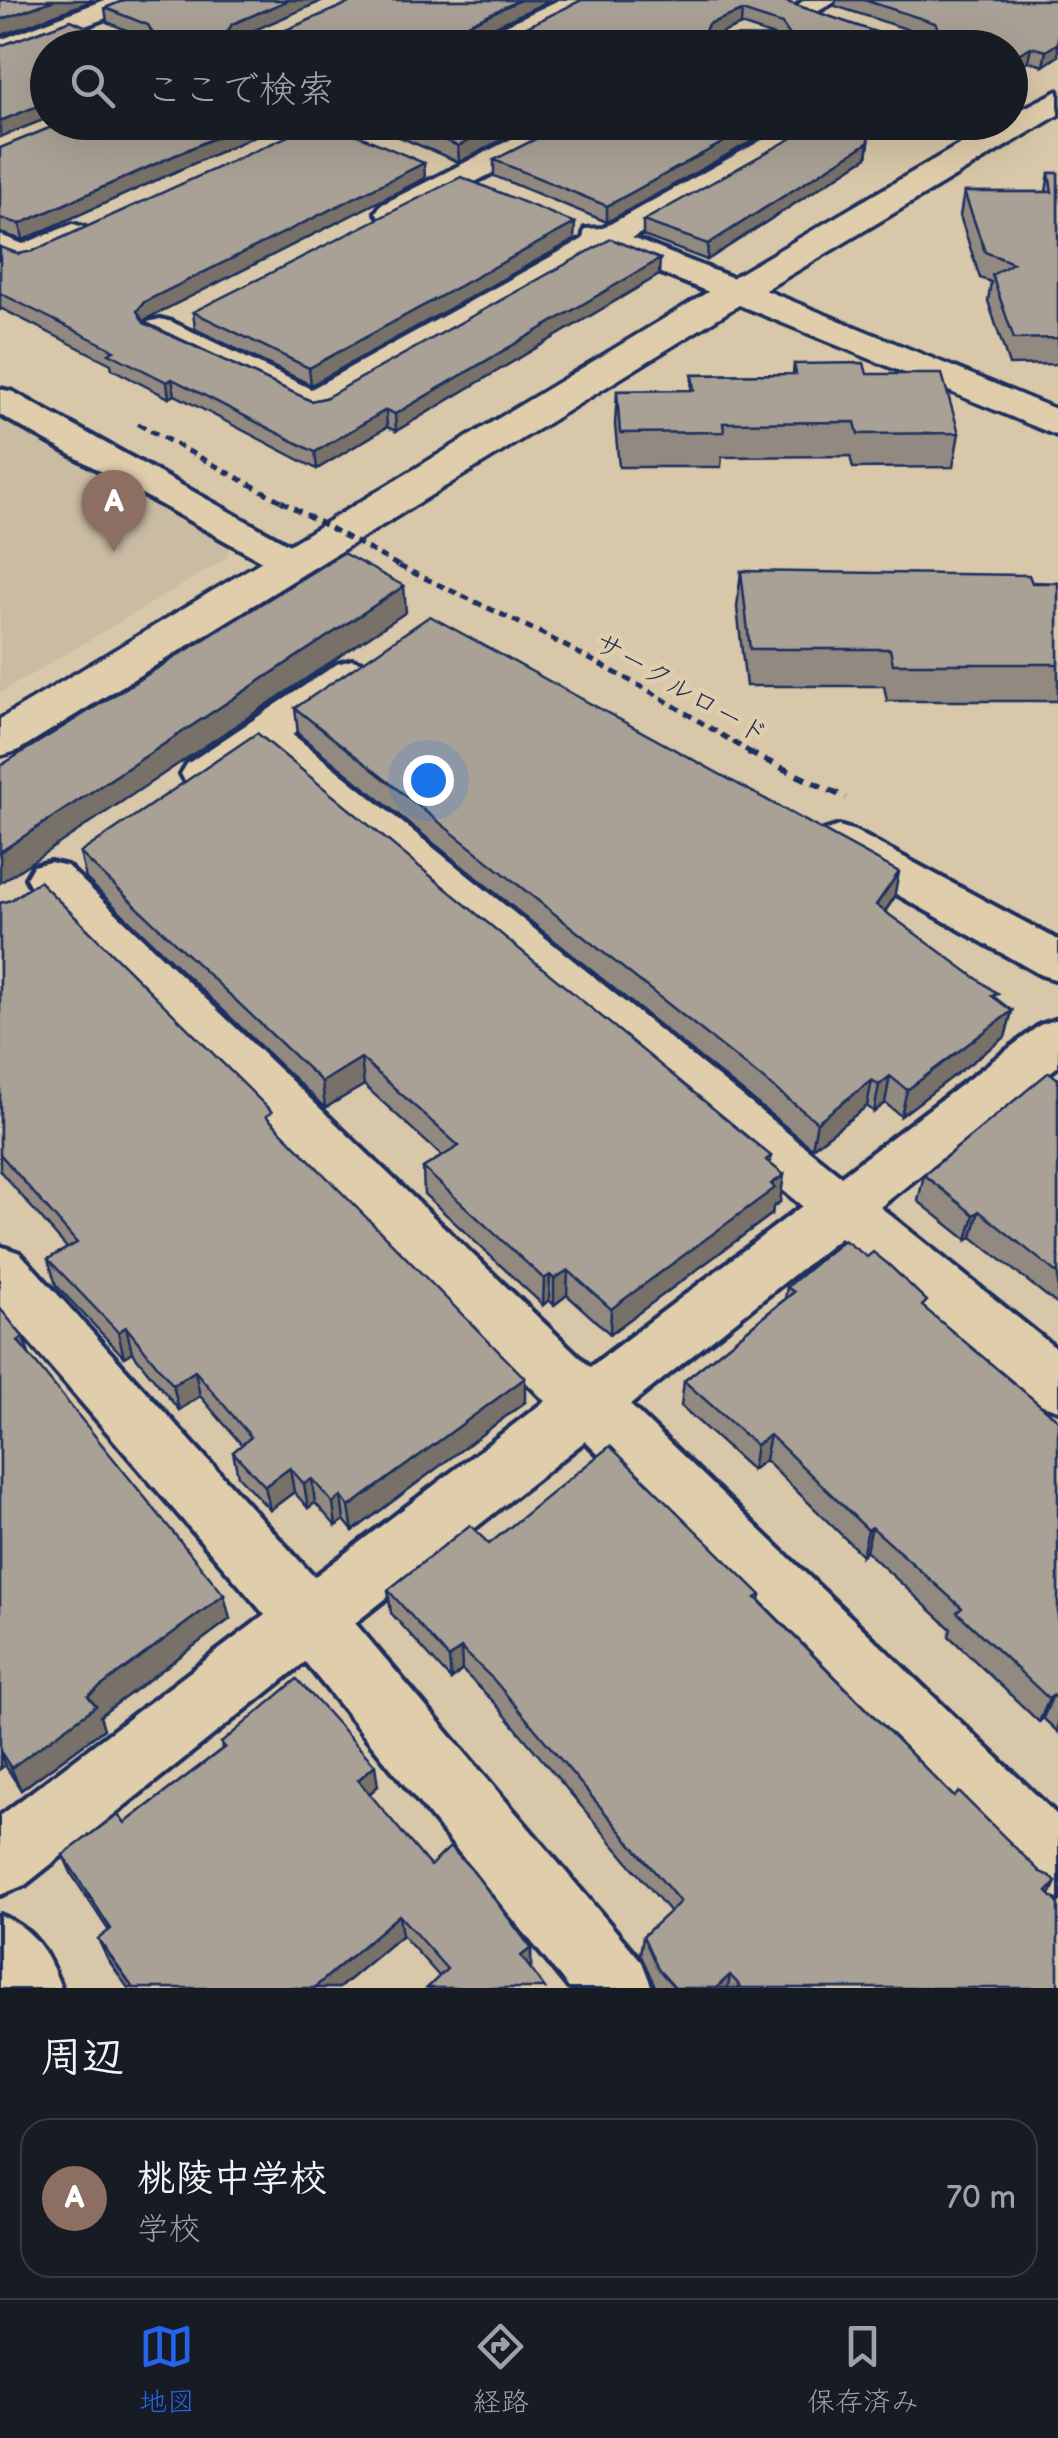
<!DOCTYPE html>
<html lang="ja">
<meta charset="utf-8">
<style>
:root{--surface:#171b24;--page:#20242c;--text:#f1f3f6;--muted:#9ea1a6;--line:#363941;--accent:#2563eb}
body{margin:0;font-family:"Balsamiq Sans","Klee One",sans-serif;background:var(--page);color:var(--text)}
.you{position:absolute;left:428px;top:780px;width:35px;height:35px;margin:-25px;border:8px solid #fff;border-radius:50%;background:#1a73e8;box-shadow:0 0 0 15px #1a73e833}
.badge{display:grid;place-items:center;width:65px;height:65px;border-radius:50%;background:var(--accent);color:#fff;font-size:32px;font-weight:700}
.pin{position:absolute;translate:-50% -82px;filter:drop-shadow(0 2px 5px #0008)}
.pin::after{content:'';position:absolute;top:52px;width:35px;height:30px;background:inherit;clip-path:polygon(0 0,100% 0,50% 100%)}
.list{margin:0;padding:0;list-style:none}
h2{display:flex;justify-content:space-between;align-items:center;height:130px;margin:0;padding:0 40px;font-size:42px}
h2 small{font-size:32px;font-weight:400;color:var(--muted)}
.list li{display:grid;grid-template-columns:65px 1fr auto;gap:30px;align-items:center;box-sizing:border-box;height:160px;margin:0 20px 20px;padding:0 20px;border:2px solid var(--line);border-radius:30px}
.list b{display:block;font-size:38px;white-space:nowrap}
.list p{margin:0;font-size:32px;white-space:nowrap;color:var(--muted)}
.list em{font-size:32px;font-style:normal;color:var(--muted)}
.icon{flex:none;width:55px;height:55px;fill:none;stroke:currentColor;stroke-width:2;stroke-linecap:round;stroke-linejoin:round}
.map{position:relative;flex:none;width:1058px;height:1988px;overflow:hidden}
.search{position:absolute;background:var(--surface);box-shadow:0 10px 40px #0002;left:30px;right:30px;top:30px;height:110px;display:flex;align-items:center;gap:25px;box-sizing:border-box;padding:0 35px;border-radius:55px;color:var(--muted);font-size:38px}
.sheet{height:310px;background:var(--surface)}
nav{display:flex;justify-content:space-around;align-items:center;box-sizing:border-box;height:140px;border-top:2px solid var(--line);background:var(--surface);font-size:28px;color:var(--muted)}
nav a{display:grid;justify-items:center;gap:5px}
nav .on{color:var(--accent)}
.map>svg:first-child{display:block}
.built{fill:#cabca3}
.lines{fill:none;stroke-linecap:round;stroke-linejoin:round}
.street-casing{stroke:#1b2f5e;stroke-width:8}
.secondary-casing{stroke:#1b2f5e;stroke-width:7}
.path-far1{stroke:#1b2f5e;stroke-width:5;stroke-dasharray:8 6;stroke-linecap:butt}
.path{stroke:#1b2f5e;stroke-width:6;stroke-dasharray:10 8;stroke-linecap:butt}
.street{fill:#e0cdab;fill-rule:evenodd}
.secondary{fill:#e0cdab;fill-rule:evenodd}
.path-bridge{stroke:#1b2f5e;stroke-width:5;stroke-dasharray:8 6;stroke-linecap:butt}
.wall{fill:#928a81;stroke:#1b2f5e;stroke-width:2.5;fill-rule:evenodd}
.shaded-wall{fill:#777169;stroke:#1b2f5e;stroke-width:2.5}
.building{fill:#aaa196;stroke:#1b2f5e;stroke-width:2.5;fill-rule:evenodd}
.labels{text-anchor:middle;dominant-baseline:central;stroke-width:9;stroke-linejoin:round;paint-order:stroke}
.street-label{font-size:28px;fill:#1b2f5e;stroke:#e0cdab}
</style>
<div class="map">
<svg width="1058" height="1988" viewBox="0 0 1058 1988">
<rect width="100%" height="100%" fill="#d8c7a8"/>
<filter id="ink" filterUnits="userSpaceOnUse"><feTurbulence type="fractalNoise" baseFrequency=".01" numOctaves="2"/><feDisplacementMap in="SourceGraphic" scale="20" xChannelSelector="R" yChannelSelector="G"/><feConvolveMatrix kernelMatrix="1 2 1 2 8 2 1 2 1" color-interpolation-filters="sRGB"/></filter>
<g filter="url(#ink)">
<!-- built -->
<path class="built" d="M0,418L229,546L227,558L0,693Z"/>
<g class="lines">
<defs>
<g id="street">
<path d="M104,0H142L138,6L0,58V40Z"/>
<path d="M559,0H595L591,6L504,48H466L470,42Z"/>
<path d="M804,0H838L806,18L792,10Z"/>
<path d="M545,122H584L580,128L403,219H381L376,212L381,205Z"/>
<path d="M795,122H833L829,128L632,238L748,284L753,291L748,298H724L608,252L325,411L312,414L148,336L143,329L148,322L160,319L172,322L311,389L583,239L585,229L603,228Z"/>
<path d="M73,224L84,227L89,234L84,241L23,266L0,258V235L23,244Z"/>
<path d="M0,389L13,392L304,553L310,561L304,569L290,573L276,569L0,415Z"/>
<path d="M352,660L367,664L373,673L367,682L292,734L841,1176L1040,1025L1058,1019V1066L880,1207L1058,1350V1410L1037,1403L840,1238L630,1405L1058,1816V1899L1033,1889L585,1441L355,1623L642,1962L652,1988H569L305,1662L25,1885L0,1895V1816L265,1615L0,1308V1246L20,1253L314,1577L545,1401L33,890L26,878L33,866L50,862L67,866L590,1367L802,1206L262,755C237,772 218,793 187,784L181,774L187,764L337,664Z"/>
<path d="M839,826L855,831L1058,940V980L1041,975L823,853L816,842L823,831Z"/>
<path d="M0,1915C36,1930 47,1953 61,1988H0Z"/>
</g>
<path id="secondary" d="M1058,91V115L765,290L1058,410V436L739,305L17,751L0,756V719L723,283L998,122H1010V115Z"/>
</defs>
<!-- street casing -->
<use href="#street" class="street-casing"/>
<!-- secondary casing -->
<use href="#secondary" class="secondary-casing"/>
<!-- path-far1 -->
<g class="path-far1">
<path d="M138,424L281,501"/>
<path d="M399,566L541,633L653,693L753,754"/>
</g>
<!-- path -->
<path class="path" d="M748,752L846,798"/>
<!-- street -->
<use href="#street" class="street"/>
<!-- secondary -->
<use href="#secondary" class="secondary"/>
<!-- path-bridge -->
<path class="path-bridge" d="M281,501L399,566"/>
</g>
<!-- wall -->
<g class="wall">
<path d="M125,0H324L242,35L270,37L356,0H551L473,36L506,37L582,0H781L890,37L925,35L835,6L836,0H1058V56L1043,66L1028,61L1010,72V48H48V118L0,137V46L71,20L109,37H143L107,22L105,8ZM741,25L777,37L713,36Z"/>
<path d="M64,122H286L23,240L0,233V148Z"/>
<path d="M364,122H536L459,162Z"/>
<path d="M786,122L607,222L494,176V160Z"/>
<path d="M865,127L869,142L867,157L707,260L643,236V221Z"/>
<path d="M1049,173H1058V364L1009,365L988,301L991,282L980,278L960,216L964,192H1046Z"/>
<path d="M425,178L146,319L144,322L311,401L325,398L659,275L396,431L387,427L317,469L175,395L169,398L112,369L111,364L2,309L0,310V247L19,254Z"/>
<path d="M574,240L311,385L195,329L193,312Z"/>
<path d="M794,364L867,374L959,433L953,467L853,468L850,456L722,457L721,467H619L615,425L617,391L691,390L692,375L793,374Z"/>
<path d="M741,571L1058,583V701H887L884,686H746L737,608Z"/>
<path d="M295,708L894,898L885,912L1012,1011L1005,1037L901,1116L885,1103L874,1112L867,1106L812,1148L298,734Z"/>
<path d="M80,853L771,1156L770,1164L780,1202L773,1207L772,1214L610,1334L567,1295L554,1305L549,1300L543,1305L424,1194L423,1168L442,1156L364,1085L325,1108L86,879Z"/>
<path d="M0,903L274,1124L525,1402L353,1531L344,1520L336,1526L315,1503L308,1508L294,1492L270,1510L238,1476L233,1452L242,1445L200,1396L179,1410L132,1352L124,1357L56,1285L48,1259L67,1248L0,1171Z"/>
<path d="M1058,1079V1305L972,1237L967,1240L918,1201L924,1175Z"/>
<path d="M787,1287L925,1309L1058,1420V1732L1043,1718L1039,1722L949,1636L951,1629L866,1551L862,1555L765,1460L752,1470L681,1406L684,1381L785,1299Z"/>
<path d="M0,1308L29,1355L230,1619L100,1716L104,1729L21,1790L5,1765L0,1769Z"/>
<path d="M489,1544L761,1595L760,1601L954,1797L1040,1872L1056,1882L1050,1895L1058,1988H656L640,1954L643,1936L670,1912L494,1702L462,1670L451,1680L391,1613L388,1590Z"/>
<path d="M221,1743L378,1786L369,1794L430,1866L531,1948V1967L439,1976L402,1935L339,1988H128L107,1958L98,1939L109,1931L72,1875L63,1855L125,1823L222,1749Z"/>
</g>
<!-- shaded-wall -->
<g class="shaded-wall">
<path d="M54,0H94L0,36V20Z"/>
<path d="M289,0H324L234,39L226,34L232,24Z"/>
<path d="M520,0H551L468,39L463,36L468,24Z"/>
<path d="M742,11L741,25L708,39L703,36L708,24Z"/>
<path d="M1058,43V56L1043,66L1046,51Z"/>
<path d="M1031,47L1028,61L1010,72V58Z"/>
<path d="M45,102L48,118L0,137V121Z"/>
<path d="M250,122H286L23,240L20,224Z"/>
<path d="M506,122H536L459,162L458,146Z"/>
<path d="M760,122H786L607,222V206Z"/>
<path d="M869,142L867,157L707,260L708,244Z"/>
<path d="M424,163L425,178L146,319L140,327L137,311L144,302Z"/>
<path d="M575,223L574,240L311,385L309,368Z"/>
<path d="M660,259L659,275L396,431L395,414Z"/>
<path d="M172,379L175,395L169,398L167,382Z"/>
<path d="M386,410L387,427L317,469L315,452Z"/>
<path d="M404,586L406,612L0,883V852Z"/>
<path d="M899,872L894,898L871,931L876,905Z"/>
<path d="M1012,1011L1005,1037L901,1116L907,1090Z"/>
<path d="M361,1058L364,1085L325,1108L322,1082Z"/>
<path d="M890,1076L885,1103L874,1112L879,1085Z"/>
<path d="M872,1080L867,1106L812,1148L817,1122Z"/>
<path d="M784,1175L780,1202L773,1207L772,1214L610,1334L611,1309Z"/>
<path d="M979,1211L972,1237L967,1240L974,1215Z"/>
<path d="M568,1270L567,1295L554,1305V1279Z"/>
<path d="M550,1275L549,1300L543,1305L544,1279Z"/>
<path d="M126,1327L132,1352L124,1357L118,1332Z"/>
<path d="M23,1337L32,1363L18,1341Z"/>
<path d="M195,1371L200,1396L179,1410L173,1385Z"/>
<path d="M525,1378V1402L353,1531L349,1507Z"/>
<path d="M770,1435L765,1460L752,1470L756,1445Z"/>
<path d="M290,1468L294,1492L270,1510L265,1486Z"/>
<path d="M312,1479L315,1503L308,1508L304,1484Z"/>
<path d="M341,1496L344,1520L336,1526L333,1503Z"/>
<path d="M872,1527L866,1551L862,1555L868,1530Z"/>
<path d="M224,1595L230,1619L100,1716L104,1729L21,1790L11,1768L88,1696Z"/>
<path d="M461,1648L462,1670L451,1680L449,1658Z"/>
<path d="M1053,1695L1043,1718L1039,1722L1049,1699Z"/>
<path d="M0,1754L5,1765L0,1769Z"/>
<path d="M375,1765L378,1786L361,1801L358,1780Z"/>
<path d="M399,1915L402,1935L339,1988H314Z"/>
<path d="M531,1948V1967L521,1975V1956Z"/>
<path d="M730,1975L728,1988H716Z"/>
</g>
<!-- building -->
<g class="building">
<path d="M0,0H54L0,20Z"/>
<path d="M125,0H289L232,24L226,34L270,37L356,0H520L468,24L463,36L506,37L582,0H781L890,37L942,34L935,23L864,0H1058V43L1046,51L1031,47L1010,58V48H48V102L0,121V46L71,20L109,37H149L153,34L148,25L105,8ZM742,11L782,24L789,34L785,37L703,36L708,24Z"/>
<path d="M64,122H250L20,224L0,218V148Z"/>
<path d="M319,122H327L424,163L144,302L137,311L144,323L311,401L325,398L611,239L660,259L395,414L386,410L315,452L172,379L167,382L109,353L114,350L0,293V247L19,254L33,251Z"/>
<path d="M400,122H506L458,146Z"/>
<path d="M569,122H760L607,206L494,160Z"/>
<path d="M821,122H864L869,142L708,244L643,221Z"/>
<path d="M1049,173H1058V338L1014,339L992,275L1013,263L985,252L964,192H1052Z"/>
<path d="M461,177L575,223L309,368L193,312Z"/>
<path d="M864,363L867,374H942L959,433L858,434L855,422L723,423L724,432L620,433L617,391L694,390L692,375L796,374L794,364Z"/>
<path d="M343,553L404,586L0,852V766Z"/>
<path d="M741,571L1029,575L1032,583H1058V664H893L890,649H750Z"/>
<path d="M430,616L899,872L876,905L998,994L992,996L1012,1011L907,1090L890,1076L879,1085L872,1080L817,1122L295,708Z"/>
<path d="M257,733L771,1156L766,1160L784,1175L771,1184L775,1188L611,1309L568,1270L554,1279L550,1275L544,1279L423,1168L459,1146L361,1058L322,1082L80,853Z"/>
<path d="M39,881L272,1112L266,1116L525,1378L349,1507L341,1496L333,1503L312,1479L304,1484L290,1468L265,1486L233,1452L251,1437L195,1371L173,1385L126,1327L118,1332L48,1259L77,1243L0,1154V903L11,900Z"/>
<path d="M1049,1072L1058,1079V1274L979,1211L974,1215L924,1175Z"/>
<path d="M844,1240L867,1257L873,1252L888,1264L927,1301L922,1306L1058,1420V1700L1053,1695L1049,1699L957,1612L962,1608L872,1527L868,1530L770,1435L756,1445L684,1381L794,1292L787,1287Z"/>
<path d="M0,1308L23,1337L18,1341L224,1595L88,1696L96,1706L11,1768L0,1751Z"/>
<path d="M610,1446L761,1595L756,1598L954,1797L959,1792L1040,1872L1050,1876L1056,1882L1047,1892L1058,1903V1988H742L730,1975L716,1988H675L658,1969L643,1936L680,1902L494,1680L461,1648L449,1658L388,1590L470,1525L489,1544Z"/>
<path d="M297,1679L375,1765L358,1780L430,1866L450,1847L473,1871L531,1948L521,1956L545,1988H427L447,1969L399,1915L314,1988H133L98,1939L111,1929L63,1855L118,1814L125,1823L225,1747L221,1743Z"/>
</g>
</g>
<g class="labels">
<!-- street labels -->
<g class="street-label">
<text transform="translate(681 689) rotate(30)">サークルロード</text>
</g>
</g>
</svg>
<div class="you"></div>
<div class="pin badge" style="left:114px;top:552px;background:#8d6e63">A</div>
<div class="search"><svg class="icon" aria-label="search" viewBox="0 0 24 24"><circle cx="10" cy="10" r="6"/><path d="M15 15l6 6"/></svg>ここで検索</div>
</div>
<section class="sheet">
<h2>周辺<small></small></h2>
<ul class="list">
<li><span class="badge" style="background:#8d6e63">A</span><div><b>桃陵中学校</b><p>学校</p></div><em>70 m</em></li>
</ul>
</section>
<nav>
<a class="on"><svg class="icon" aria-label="map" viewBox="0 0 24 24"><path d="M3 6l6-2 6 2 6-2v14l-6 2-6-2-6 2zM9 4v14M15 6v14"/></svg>地図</a>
<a><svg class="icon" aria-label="directions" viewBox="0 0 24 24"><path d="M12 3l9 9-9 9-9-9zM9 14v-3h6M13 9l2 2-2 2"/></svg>経路</a>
<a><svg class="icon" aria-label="saved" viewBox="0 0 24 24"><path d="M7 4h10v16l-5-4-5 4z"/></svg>保存済み</a>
</nav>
